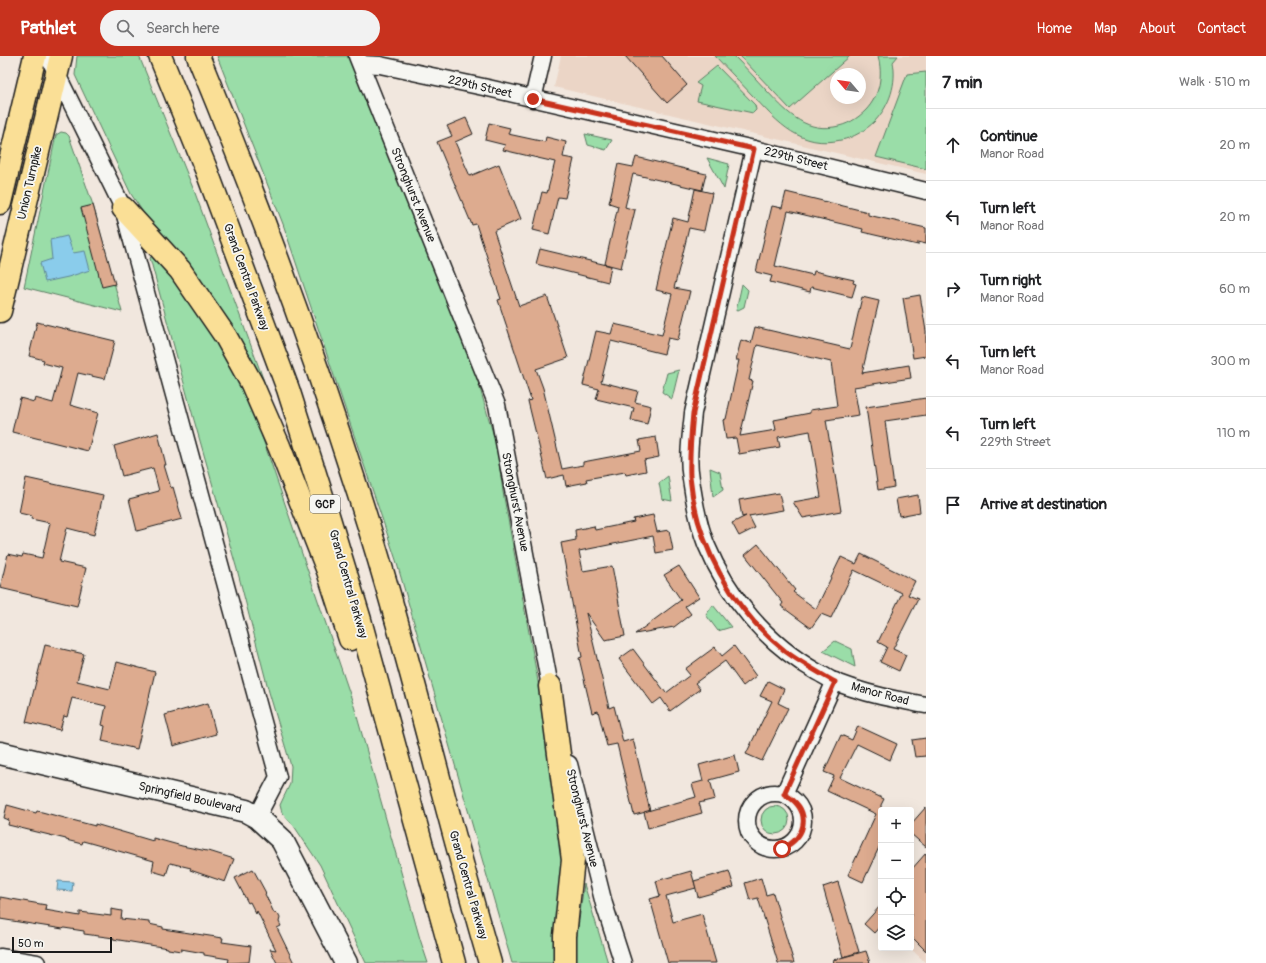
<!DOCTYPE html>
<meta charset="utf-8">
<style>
:root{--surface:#fff;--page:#f2f2f2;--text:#202124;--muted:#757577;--line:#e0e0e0;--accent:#c8321e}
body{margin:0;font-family:Pangolin,sans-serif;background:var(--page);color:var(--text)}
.controls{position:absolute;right:12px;bottom:12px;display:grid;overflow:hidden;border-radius:4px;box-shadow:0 4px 16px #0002}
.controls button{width:36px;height:36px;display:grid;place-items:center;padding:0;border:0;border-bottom:1px solid var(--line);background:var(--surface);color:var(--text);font:20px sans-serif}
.compass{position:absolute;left:830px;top:12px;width:36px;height:36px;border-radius:50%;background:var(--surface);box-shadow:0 4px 16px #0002;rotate:299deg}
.scale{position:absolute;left:12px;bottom:10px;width:100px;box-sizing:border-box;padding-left:4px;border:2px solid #1c1c1c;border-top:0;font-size:11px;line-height:14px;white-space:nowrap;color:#1c1c1c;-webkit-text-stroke:3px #f6f6f2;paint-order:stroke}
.stop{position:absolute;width:12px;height:12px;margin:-9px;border:3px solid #c8321e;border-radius:50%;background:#fff}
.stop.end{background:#c8321e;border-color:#fff;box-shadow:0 1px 4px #0008}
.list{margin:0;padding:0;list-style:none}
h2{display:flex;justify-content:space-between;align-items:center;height:52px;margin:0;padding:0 16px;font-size:17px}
h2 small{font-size:13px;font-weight:400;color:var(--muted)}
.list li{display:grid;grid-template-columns:26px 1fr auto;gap:12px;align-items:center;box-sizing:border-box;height:72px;padding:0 16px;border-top:1px solid var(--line)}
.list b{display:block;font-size:15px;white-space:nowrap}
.list p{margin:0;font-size:13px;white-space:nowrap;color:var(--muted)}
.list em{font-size:13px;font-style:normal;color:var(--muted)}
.icon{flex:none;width:22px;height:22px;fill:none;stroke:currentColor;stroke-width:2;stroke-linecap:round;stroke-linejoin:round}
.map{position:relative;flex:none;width:926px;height:907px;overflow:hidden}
header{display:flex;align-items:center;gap:24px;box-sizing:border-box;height:56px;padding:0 20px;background:var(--accent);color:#fff}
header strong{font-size:19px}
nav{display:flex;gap:22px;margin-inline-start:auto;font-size:14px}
.search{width:280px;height:36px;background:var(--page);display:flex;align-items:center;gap:10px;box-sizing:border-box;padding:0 14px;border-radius:22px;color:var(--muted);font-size:15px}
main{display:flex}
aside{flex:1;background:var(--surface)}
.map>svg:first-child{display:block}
.built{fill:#ebd5c6;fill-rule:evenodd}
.green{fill:#9adda8;stroke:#5b7c62}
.water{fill:#8acceb;stroke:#5e8698}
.building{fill:#ddab8f;stroke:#1c1c1c;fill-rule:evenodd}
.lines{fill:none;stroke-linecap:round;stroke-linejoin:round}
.street-casing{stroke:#1c1c1c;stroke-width:19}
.secondary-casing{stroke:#1c1c1c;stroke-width:25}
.primary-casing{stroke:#1c1c1c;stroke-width:25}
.highway-casing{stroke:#1c1c1c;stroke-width:25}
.street{stroke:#f6f6f2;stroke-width:16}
.secondary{stroke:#f6f6f2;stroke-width:22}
.primary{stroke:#fadf96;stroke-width:22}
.highway{stroke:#fadf96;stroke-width:22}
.route{stroke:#c8321e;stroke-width:5}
.labels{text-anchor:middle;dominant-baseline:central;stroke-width:3.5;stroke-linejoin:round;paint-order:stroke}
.shield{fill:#f6f6f2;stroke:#5d5d5c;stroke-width:1}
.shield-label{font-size:11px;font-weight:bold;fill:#1c1c1c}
.street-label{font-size:12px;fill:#1c1c1c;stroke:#f6f6f2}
</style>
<header>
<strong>Pathlet</strong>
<div class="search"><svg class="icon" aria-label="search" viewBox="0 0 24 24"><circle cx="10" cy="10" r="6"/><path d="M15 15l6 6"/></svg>Search here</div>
<nav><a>Home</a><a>Map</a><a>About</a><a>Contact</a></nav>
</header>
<main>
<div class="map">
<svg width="926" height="907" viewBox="0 0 926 907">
<rect width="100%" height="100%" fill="#f1e7de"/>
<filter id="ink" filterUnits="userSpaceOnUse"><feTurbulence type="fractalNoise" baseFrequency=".025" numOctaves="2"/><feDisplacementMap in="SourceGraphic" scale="8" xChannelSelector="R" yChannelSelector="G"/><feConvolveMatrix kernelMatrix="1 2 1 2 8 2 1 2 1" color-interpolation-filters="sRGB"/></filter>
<g filter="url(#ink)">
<!-- built -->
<g class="built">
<path d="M561,0H926V118L554,31ZM836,18H860V42H836Z"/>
<path d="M926,830V907L910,892L911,845Z"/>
</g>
<!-- green -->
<g class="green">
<path d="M77,0H139L195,137L276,358L131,138L75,19Z"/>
<path d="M217,0H352L472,305L497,391L503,436L569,793L558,907H512L396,504L283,168Z"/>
<path d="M715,0H734C745,11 755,22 766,34C785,54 803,76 834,71C847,69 857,63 866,54C880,39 883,19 878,0H898L893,6C897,27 890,49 875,65C866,74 853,82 841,84C801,93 778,67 753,40C740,27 728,13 715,0Z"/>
<path d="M740,0H850L790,53Z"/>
<path d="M717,10L755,49L756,54L753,57L697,45L701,30L696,27Z"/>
<path d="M926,16V113L876,101L907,18Z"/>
<path d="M61,76L66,77L69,80L93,149L122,256L24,231L56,79Z"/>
<path d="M585,78L612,84L606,94L588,89Z"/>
<path d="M707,102L729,108L724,133Z"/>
<path d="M157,195L231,301L255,360L354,650L420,883L428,907H366L320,809L294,770L282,757L280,749L290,728L291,710L269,636L238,517L194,364L150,202Z"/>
<path d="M742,228L748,234L744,251L736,255Z"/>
<path d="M679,314L672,343L662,336L667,317Z"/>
<path d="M710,412L720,416L723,434L713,441Z"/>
<path d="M668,420L672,445L662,443L659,427Z"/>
<path d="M713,549L731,571L718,575L706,559Z"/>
<path d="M835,585L852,593L855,611L823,595Z"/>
<circle cx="775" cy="764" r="14"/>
<path d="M584,828L608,907H573Z"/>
</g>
<!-- water -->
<g class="water">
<path d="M67,180L73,197L85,195L90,214L68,221L45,226L40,207L52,203L50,184Z"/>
<path d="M58,825L73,826L72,835L57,834Z"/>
</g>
<!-- building -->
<g class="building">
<path d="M625,0H662L687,29L667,47Z"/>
<path d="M466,62L473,78L455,86L470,120L499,108L521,163L494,175L519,250L547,240L568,302L536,313L543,332L562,413L583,409V406L641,395L639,384L656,381L659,401L644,404L646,415L626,419L625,416L586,423L587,426L566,430L564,419L547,423L528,345L531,344L498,244L501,243L476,168L472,169L437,86L452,80L447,70Z"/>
<path d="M489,67L510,72L508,78L545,86L546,81L566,86L563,101L574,103L565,142L558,141L549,178L533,174L542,136L547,137L555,106L503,94L505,89L485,84Z"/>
<path d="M636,101L706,118L702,134L633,118L625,151L635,154L621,212L605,208L618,150L609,147L618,108L633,111Z"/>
<path d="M695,133L712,137L704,175L689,172L681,205L674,232L690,235L678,284L668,282L664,298L611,285L601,326L638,335L635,346L651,350L647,368L631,364L634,352L596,343L599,333L583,329L596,275L611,278L614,268L662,279L672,238L656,234L673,162L688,166Z"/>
<path d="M786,136L868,156V159L926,172V188L918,186V189L862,176L863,173L788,155L775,210L813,219L814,215L854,224L853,227L856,228L852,241L811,231L810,236L770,226L772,220L756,216L772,150L782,152Z"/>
<path d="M93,149L115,228L102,231L81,152Z"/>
<path d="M540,193L611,210L608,226L536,208Z"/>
<path d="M920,239L926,275V300L913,302L903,242Z"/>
<path d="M862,241L879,245L862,317L909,309L911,322L854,331L859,359L826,364L841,455L803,462L793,446L821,441L810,375L778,381L780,391L739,398L736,382L726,383L723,364L726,363L739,304H736L741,284L751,287L755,271L850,293ZM757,289L831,306L837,350L810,354V357L774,364L776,374L740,380L753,325L749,324Z"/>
<path d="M37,266L115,285L105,323L78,317L70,349L98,357L88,395L12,376L20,342L34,346L35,342L53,347L62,312L43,307L44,304L29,300Z"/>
<path d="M926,342V359L885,365L894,431L878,434L866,351Z"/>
<path d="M158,377L166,409H164L171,432L173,431L182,463L137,475L129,443L159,435L153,412L122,420L114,390Z"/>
<path d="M26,422L103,439L94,479L67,472L59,506L86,512L77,550L0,532L8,498L22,501L23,498L42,502L50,467L31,463L32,460L19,457Z"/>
<path d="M779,437L783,454L749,460L755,472L739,480L732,467L746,460L742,461L739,444Z"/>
<path d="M918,439L920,456L899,460L896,443Z"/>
<path d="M653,459L657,476L669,474L673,494L656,497L653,480L579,495L583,515L612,510L625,580L605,584L586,557L609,652L614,650L623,686L633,683L650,755L634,759L617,688L607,690L598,655L592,657L579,602L582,601L561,487L576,484L575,474L594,470L595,474L634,466L633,463Z"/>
<path d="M758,488L795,534L793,536L816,553L841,501L856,508L861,498L915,525L908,539L918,543L893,593L906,599L899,615L880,606L887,591L878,586L902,537L854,514L831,562L821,558L811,572L781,550L783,547L745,499Z"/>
<path d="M679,510L699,541L685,550L691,558L674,571L635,578L681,544L664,519Z"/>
<path d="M45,589L84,598L77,625L110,633L117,606L155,616L137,693L102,685L105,670L102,669L106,650L72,642L67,661L64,660L60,674L26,666Z"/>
<path d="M734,590L756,620L743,630L725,605L695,627L700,633L670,655L661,642L653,648L619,603L633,593L666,637L690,619L685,613L715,591L722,600Z"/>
<path d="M768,625L784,633L778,647L788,652L762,705L746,698L772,645L760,640Z"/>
<path d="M208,647L216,678L173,690L165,659Z"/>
<path d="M858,670L897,688L890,704L857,688L840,722L884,743L881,749V787L863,826L848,819L876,758L827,735L834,720L824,716L841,679L852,684Z"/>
<path d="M926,682V700L915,701L912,684Z"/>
<path d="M735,699L739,716L710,724L715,743L699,747L702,757L648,772L644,756L696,741L692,728L703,725L699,709Z"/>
<path d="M7,749L36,757L37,755L42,756L95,770V768L153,785V782L182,790L212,796L234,803L225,826L190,814L191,812L170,807L166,819L152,815L154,805L83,785L82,788L66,784V783L8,769L9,764L4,762Z"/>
<path d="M926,751V791L911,778V768Z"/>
<path d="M926,797V895L911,880V814Z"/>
<path d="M253,813L266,837L265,838L274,857L278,858L280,862L279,866L281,870L277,872L294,907H277L270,893L276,894L257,855L256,858L250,846L248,847L235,822Z"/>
<path d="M691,815L696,832L666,840L673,866L702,858L716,907H668L650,843L660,840L656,825Z"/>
<path d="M729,815L734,831L698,841L694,825Z"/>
<path d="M761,822L766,839L773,837L794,907H778L758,842L750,844L745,827Z"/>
<path d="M838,826L859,896L843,901L823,831Z"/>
<path d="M0,841L46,849L45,854L80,860V856L111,860V853L122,855L121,863L149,866V868L163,871V873L223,882L222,886L251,890L249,906L228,907L229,903L204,899V897L181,893V895L168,893V892L113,883L114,882L84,878V875L64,872L63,873L0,863Z"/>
<path d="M881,849V869L874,877L864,868Z"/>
<path d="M866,895L870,907H834L833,904Z"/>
</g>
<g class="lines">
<defs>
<g id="street">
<path d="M48,0L123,152L278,721L257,761"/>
<path d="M357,0L497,349L552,641"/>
<path d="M361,8L380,9L488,32L754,93L926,135"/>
<path d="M533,43L543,0"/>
<path d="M754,93L693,357C691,379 687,401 691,423C694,445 698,467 706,488C728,541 766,587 817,616C823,619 829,623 835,626C856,634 878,640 899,644C908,645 917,648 926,649"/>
<path d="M569,708L604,848L623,907"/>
<circle cx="775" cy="765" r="28"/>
<path d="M784,738L835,625"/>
<path d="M0,901L37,907"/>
</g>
<path id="secondary" d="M0,697L246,755L257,761L282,784L346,907"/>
<g id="primary">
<path d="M0,147L35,0"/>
<path d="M0,255L61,0"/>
</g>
<g id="highway">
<path d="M160,0L206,113L288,333L324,446L360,564L454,907"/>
<path d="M198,0C257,143 311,288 358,436C408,591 444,751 490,907"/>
<path d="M123,152L180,214L226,281L252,328L279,390L328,515L350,583"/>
<path d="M550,630L573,804L565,880V907"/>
</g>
</defs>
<!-- street casing -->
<use href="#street" class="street-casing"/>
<!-- secondary casing -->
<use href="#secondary" class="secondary-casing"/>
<!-- primary casing -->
<use href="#primary" class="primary-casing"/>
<!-- highway casing -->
<use href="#highway" class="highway-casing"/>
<!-- street -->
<use href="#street" class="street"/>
<!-- secondary -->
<use href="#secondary" class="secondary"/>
<!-- primary -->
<use href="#primary" class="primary"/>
<!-- highway -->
<use href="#highway" class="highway"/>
</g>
</g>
<g class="lines" filter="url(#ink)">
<!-- route -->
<path class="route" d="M533,43L754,93L693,357C691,378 689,399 690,421C696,488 732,553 785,595C801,607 818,616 835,626L784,738C811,753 809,779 782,793"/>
</g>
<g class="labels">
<!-- shield labels -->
<rect class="shield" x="310" y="439" width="30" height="18" rx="3"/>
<g class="shield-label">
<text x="325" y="448">GCP</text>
</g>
<!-- street labels -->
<g class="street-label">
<text transform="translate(480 31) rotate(13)">229th Street</text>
<text transform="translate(796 103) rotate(14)">229th Street</text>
<text transform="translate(30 127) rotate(-77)">Union Turnpike</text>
<text transform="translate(413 139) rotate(68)">Stronghurst Avenue</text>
<text transform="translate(246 221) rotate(70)">Grand Central Parkway</text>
<text transform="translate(515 446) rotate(79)">Stronghurst Avenue</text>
<text transform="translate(348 528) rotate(74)">Grand Central Parkway</text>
<text transform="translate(880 638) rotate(15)">Manor Road</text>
<text transform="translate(190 742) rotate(13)">Springfield Boulevard</text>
<text transform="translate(582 762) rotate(76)">Stronghurst Avenue</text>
<text transform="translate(468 829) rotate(74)">Grand Central Parkway</text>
</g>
</g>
</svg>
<div class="controls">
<button>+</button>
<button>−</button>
<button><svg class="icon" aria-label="locate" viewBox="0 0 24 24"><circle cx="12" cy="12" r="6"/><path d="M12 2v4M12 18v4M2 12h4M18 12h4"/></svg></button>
<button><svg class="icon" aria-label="layers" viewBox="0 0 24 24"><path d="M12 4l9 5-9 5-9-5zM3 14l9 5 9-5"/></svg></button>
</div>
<svg class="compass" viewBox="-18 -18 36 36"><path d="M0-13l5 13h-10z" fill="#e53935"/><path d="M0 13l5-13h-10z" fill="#757577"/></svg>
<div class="scale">50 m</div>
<div class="stop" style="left:782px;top:793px"></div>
<div class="stop end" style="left:533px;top:43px"></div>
</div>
<aside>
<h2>7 min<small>Walk · 510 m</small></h2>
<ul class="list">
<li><svg class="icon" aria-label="ahead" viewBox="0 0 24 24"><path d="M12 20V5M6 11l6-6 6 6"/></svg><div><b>Continue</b><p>Manor Road</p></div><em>20 m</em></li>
<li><svg class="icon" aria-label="left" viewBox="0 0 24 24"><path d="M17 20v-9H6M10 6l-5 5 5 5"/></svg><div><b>Turn left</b><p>Manor Road</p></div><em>20 m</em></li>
<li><svg class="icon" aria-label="right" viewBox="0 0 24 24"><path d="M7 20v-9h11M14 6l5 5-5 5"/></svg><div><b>Turn right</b><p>Manor Road</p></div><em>60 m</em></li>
<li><svg class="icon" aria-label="left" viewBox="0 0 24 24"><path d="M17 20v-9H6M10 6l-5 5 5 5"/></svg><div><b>Turn left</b><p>Manor Road</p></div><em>300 m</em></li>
<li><svg class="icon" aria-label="left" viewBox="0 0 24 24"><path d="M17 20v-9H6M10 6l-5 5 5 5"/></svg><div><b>Turn left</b><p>229th Street</p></div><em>110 m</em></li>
<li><svg class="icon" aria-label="arrive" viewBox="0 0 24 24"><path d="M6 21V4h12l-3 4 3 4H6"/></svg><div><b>Arrive at destination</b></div></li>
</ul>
</aside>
</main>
